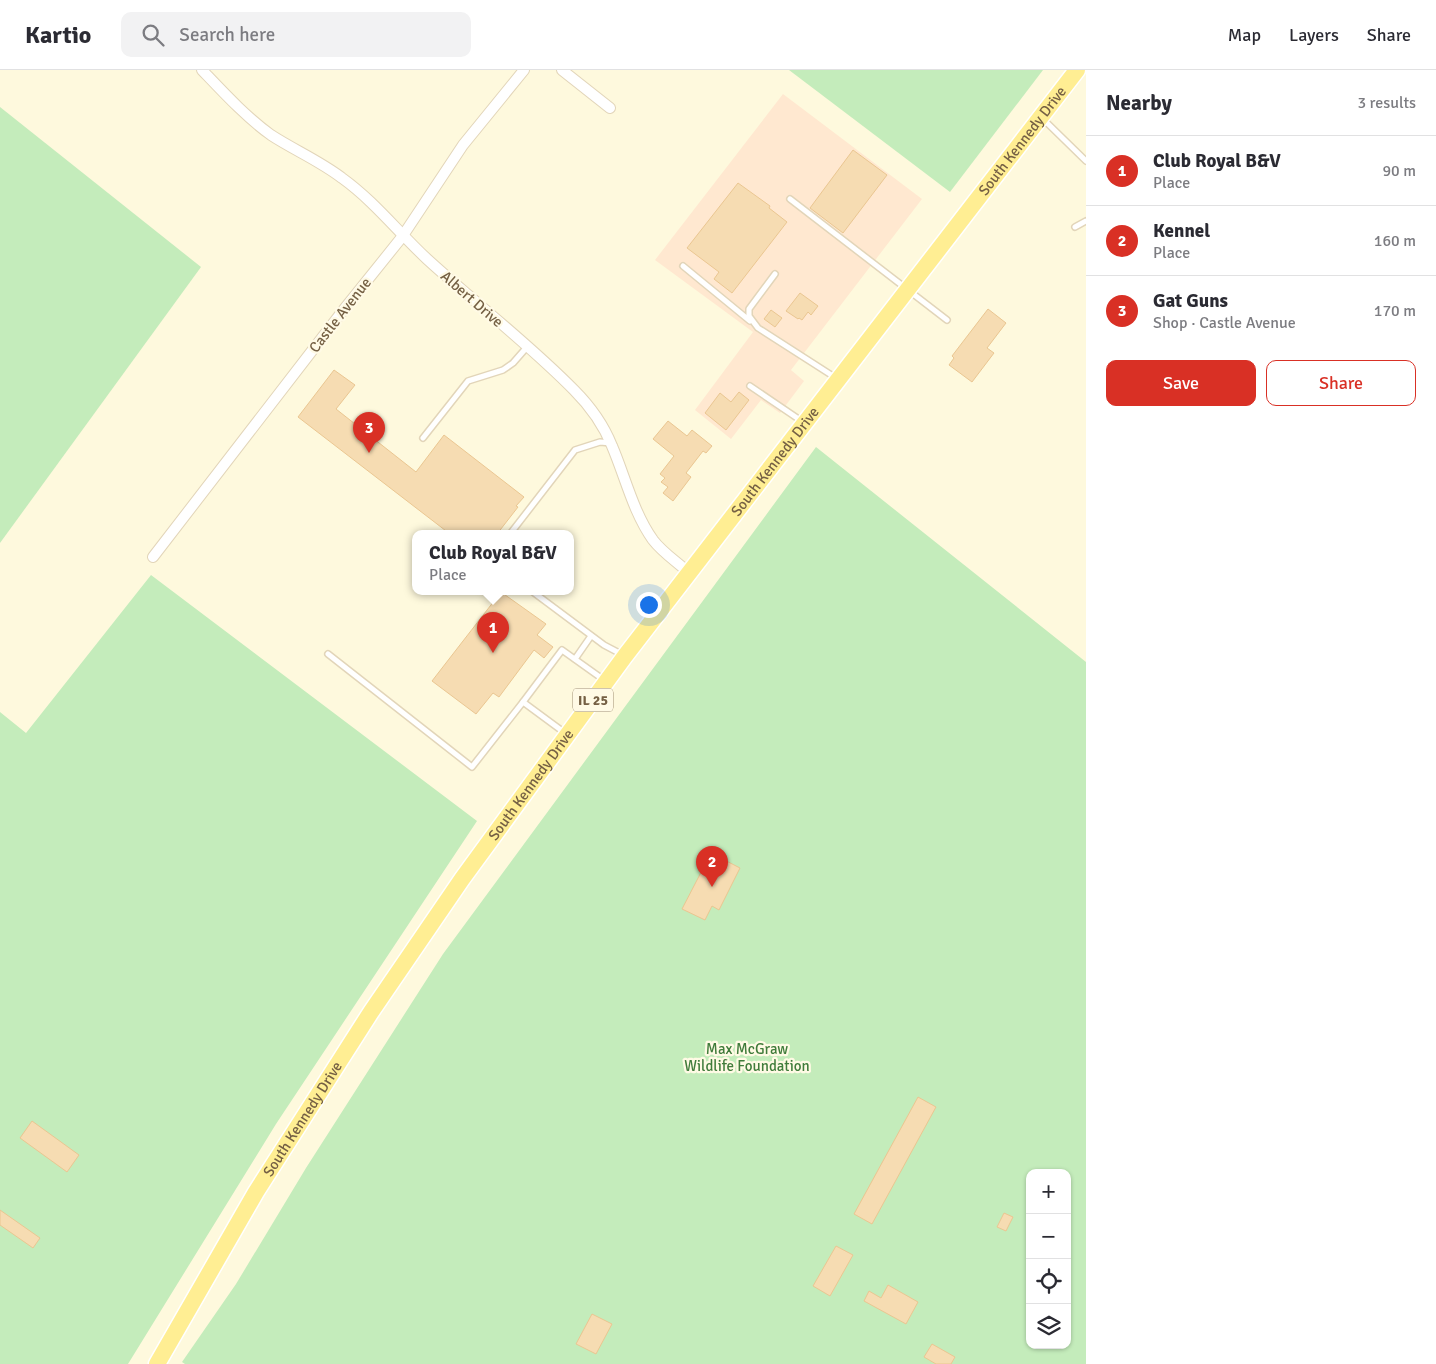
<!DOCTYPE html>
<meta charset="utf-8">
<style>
:root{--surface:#fff;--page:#f2f2f3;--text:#2b2b33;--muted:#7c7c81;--line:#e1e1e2;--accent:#d93025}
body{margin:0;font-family:Signika,sans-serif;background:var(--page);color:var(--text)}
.controls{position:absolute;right:15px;bottom:15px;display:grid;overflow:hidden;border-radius:10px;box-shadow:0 1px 4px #0004}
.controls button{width:45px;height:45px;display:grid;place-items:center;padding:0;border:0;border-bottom:1px solid var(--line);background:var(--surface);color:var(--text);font:25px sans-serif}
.you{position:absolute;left:648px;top:534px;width:18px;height:18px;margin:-12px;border:4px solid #fff;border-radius:50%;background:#1a73e8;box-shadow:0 0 0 8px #1a73e833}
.badge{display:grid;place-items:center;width:32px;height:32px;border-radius:50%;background:var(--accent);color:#fff;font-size:16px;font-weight:700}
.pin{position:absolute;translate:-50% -41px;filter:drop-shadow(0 1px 2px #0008)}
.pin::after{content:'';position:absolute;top:26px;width:18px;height:15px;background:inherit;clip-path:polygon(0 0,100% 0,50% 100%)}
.popup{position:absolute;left:412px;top:460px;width:162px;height:65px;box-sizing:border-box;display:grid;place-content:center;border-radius:10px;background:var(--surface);filter:drop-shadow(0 1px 4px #0005);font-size:16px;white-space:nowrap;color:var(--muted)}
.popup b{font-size:19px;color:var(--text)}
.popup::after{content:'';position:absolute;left:50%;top:100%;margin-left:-10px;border:10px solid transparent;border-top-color:var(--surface)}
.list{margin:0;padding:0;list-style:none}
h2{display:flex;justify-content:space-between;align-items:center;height:65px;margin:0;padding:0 20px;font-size:21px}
h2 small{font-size:16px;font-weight:400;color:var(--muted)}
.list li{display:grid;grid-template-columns:32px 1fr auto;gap:15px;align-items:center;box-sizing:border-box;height:70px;padding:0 20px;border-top:1px solid var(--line)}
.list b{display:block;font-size:19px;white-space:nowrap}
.list p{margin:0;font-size:16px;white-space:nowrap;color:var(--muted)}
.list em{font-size:16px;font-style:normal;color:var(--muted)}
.actions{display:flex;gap:10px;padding:15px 20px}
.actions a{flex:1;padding:11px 0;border:1px solid var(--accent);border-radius:10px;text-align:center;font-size:18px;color:var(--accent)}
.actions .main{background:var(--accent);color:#fff}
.icon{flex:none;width:28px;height:28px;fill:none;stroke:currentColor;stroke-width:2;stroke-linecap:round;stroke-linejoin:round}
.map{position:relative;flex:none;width:1086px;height:1294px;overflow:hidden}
header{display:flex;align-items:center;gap:30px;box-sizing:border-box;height:70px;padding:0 25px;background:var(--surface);border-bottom:1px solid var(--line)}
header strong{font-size:24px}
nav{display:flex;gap:28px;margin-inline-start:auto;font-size:18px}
.search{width:350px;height:45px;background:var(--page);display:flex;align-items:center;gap:12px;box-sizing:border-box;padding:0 18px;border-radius:10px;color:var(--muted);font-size:19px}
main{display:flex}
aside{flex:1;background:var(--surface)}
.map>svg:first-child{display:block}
.commercial{fill:#ffe8d0}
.green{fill:#c4ecbb;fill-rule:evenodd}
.building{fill:#f6dcb2;stroke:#eac691}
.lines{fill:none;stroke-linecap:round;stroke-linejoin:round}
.service-casing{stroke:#e2d5b9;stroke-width:8}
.minor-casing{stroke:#e2d5b9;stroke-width:12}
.primary-casing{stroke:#fff;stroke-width:19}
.service{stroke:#fff;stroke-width:5}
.minor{stroke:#fff;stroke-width:10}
.primary{stroke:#ffee93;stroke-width:16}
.labels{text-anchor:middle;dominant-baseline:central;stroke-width:4.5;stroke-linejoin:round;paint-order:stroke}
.shield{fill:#fffae5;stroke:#9e8e74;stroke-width:1}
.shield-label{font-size:14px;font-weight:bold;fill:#756044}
.street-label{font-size:15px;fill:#756044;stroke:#fffae5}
.park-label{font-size:15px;fill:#407c3b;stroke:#fffae5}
</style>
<header>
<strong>Kartio</strong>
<div class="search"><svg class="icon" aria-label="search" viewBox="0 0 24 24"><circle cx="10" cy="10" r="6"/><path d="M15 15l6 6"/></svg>Search here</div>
<nav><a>Map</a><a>Layers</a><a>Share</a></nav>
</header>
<main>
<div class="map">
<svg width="1086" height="1294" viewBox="0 0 1086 1294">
<rect width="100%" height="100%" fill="#fef9dd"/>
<!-- commercial -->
<path class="commercial" d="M783,24L922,129L791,300L804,311L780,343L761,330L731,369L695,340L753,262L655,190Z"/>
<!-- green -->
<g class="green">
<path d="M789,0H1043L950,122Z"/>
<path d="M0,37L201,197L0,473Z"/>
<path d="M816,377L1086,592V1294H185L182,1292L236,1214L306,1098L443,884ZM1030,1103H1067V1275H1030Z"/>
<path d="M151,505L477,751L276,1054L128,1294H0V642L26,663Z"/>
</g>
<!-- building -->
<g class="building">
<path d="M853,80L887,105L843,163L810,138Z"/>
<path d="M738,113L770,136L769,138L787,152L732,223L714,209L719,202L687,178Z"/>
<path d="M800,223L818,236L811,245L808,242L802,250L799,248L798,249L786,241Z"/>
<path d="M988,239L1006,253L987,278L994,283L972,312L949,295L954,288L952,286Z"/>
<path d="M771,240L782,248L775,257L764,249Z"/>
<path d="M334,300L355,315L336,339L416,402L444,365L524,427L516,436L518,437L497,464H450L298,347Z"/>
<path d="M739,322L749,330L726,360L705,343L720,323L731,332Z"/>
<path d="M668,351L687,366L692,360L712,376L706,383L703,381L686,403L691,407L673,431L663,423L668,417L661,412L665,408L660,404L674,386L653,369Z"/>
<path d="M501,522L546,554L537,565L553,577L544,588L534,580L499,627L493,623L476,644L432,611Z"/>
<path d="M711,783L740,798L719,840L712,836L705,850L682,839Z"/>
<path d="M918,1027L936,1037L872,1154L854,1144Z"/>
<path d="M32,1051L79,1085L67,1102L20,1068Z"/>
<path d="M0,1140L40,1168L33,1178L0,1155Z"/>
<path d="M1004,1143L1013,1147L1006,1161L997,1157Z"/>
<path d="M836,1176L853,1185L830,1226L813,1216Z"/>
<path d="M888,1215L918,1232L906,1254L864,1231L869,1221L881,1228Z"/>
<path d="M592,1244L612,1254L596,1284L576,1274Z"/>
<path d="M932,1274L955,1287L951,1294H936L924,1287Z"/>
</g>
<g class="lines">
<defs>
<g id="service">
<path d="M1042,48L1086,91"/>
<path d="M790,129L947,250"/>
<path d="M1075,157L1086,151"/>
<path d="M683,196L750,251"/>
<path d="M775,204L749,239V246L758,258L836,308"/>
<path d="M750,316L803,352"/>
<path d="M423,368L468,311L503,300L513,293L527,277"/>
<path d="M510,464L575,380L600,372L611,373"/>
<path d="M533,522L604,575L623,585"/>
<path d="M328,584L472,697L523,632"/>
<path d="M575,589L591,566"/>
<path d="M565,663L523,632L562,580L604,610"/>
</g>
<g id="minor">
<path d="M202,0C223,22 246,47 271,65C294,80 320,91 342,108C374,131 398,162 427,189C475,233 528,273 574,320C589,335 604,356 612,376C625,406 633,442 653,470C662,482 677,492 689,503"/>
<path d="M562,0L610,38"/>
<path d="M153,487L345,238L402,167L463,75L524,0"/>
</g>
<g id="primary">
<path id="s1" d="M157,1294L256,1122L371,942L462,809L625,586L1077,0"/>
</g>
</defs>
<!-- service casing -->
<use href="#service" class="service-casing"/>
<!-- minor casing -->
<use href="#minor" class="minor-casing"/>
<!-- primary casing -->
<use href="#primary" class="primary-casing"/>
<!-- service -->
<use href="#service" class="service"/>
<!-- minor -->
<use href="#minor" class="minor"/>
<!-- primary -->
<use href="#primary" class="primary"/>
</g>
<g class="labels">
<!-- shield labels -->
<rect class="shield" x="573" y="618.5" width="40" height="23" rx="4"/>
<g class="shield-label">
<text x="593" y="630">IL 25</text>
</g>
<!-- street labels -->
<g class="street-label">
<text stroke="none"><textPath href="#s1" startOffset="1500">South Kennedy Drive</textPath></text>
<text transform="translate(472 229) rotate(41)">Albert Drive</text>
<text transform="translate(340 245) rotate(-52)">Castle Avenue</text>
<text stroke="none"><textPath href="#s1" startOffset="1095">South Kennedy Drive</textPath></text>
<text stroke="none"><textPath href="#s1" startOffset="690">South Kennedy Drive</textPath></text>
<text stroke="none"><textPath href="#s1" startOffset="285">South Kennedy Drive</textPath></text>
</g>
<!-- park labels -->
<g class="park-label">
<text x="747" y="979">Max McGraw<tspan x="747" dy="17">Wildlife Foundation</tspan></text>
</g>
</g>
</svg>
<div class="controls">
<button>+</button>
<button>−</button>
<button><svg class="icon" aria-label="locate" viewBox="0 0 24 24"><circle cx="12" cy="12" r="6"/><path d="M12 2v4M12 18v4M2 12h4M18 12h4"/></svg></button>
<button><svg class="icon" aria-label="layers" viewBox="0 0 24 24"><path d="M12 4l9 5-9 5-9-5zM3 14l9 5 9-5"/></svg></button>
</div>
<div class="you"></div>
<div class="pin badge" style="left:493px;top:583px">1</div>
<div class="popup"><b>Club Royal B&amp;V</b>Place</div>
<div class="pin badge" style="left:712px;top:817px">2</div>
<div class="pin badge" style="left:369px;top:383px">3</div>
</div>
<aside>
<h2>Nearby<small>3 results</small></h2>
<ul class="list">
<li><span class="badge">1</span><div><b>Club Royal B&amp;V</b><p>Place</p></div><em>90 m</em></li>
<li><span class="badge">2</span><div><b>Kennel</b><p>Place</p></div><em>160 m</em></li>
<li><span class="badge">3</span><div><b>Gat Guns</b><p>Shop · Castle Avenue</p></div><em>170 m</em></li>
</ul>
<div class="actions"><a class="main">Save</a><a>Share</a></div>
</aside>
</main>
